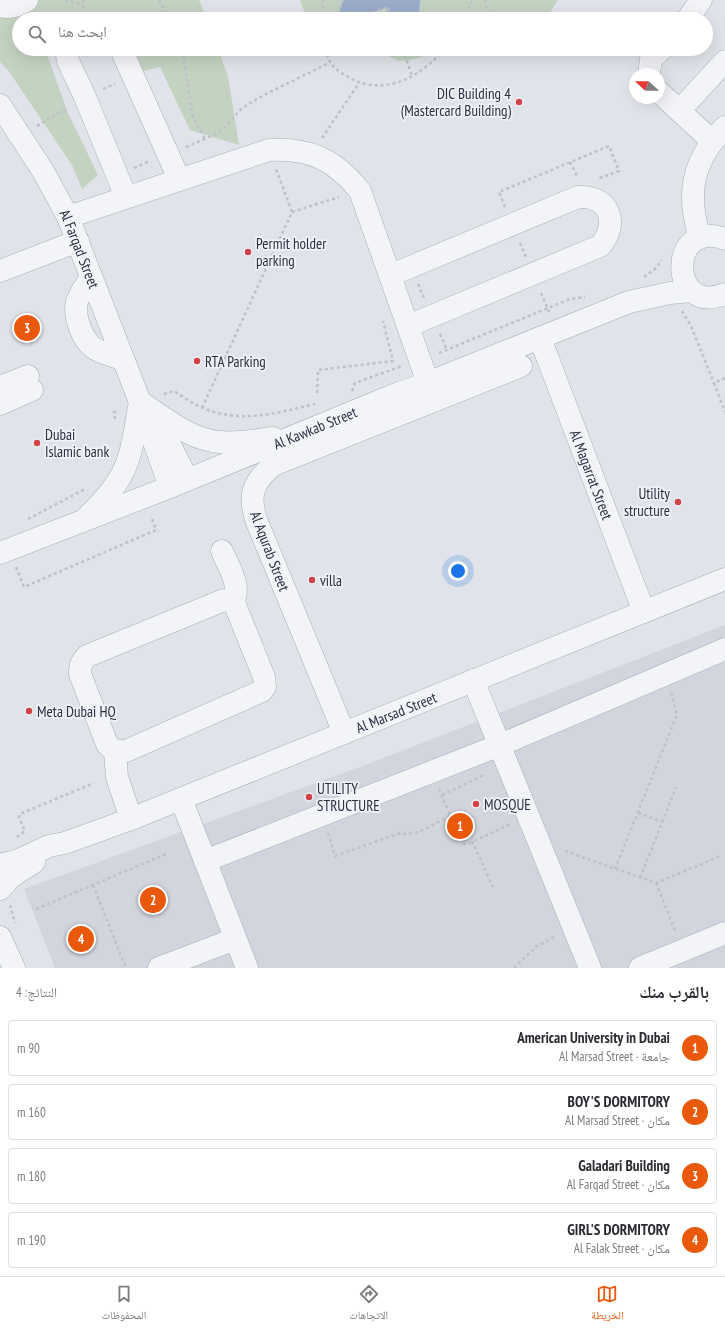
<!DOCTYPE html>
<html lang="ar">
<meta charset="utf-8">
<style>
:root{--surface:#fff;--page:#f7f7f7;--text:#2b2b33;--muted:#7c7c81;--line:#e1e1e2;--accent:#ea580c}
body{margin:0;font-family:"PT Sans Narrow","Noto Naskh Arabic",sans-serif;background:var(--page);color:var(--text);direction:rtl}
.compass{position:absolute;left:629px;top:68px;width:36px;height:36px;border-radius:50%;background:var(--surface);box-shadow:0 4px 16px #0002;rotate:291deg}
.you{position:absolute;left:458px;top:571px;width:14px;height:14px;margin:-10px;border:3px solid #fff;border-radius:50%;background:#1a73e8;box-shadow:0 0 0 6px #1a73e833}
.badge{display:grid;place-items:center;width:26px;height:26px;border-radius:50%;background:var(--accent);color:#fff;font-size:13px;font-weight:700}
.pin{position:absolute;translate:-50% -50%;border:2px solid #fff;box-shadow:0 1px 4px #0006}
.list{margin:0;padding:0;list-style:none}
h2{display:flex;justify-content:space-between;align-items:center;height:52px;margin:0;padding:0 16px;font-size:17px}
h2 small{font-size:13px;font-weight:400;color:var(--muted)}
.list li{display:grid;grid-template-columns:26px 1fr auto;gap:12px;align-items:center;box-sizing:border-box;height:56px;margin:0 8px 8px;padding:0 8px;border:1px solid var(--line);border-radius:4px}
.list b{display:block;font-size:15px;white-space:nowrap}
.list p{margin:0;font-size:13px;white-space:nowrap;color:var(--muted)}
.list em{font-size:13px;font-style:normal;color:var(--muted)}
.icon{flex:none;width:22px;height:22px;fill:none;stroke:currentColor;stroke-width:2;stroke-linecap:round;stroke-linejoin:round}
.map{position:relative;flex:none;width:725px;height:968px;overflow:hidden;direction:ltr}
.search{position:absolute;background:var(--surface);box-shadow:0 4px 16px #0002;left:12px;right:12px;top:12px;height:44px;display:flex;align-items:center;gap:10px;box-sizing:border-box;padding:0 14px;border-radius:22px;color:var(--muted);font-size:15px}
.sheet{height:308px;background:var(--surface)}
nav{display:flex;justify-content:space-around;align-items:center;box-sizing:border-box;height:56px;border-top:1px solid var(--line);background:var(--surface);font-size:11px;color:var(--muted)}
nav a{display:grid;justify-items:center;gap:2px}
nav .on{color:var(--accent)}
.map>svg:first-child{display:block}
.built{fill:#d2d5de}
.green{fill:#c4d3c1}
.water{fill:#9aacca}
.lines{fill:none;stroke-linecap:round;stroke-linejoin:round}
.minor-casing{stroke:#a9adb7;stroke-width:23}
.path{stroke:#bec1c8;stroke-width:2.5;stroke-dasharray:3 3;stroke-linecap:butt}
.minor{stroke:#f3f4f7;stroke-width:22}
.poi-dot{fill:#d04349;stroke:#f0f2f7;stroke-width:1.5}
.labels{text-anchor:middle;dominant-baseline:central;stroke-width:3.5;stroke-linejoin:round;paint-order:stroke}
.poi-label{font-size:15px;fill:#282f41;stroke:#f0f2f7;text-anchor:start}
.street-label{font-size:15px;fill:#282f41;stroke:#f0f2f7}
</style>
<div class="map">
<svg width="725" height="968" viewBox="0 0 725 968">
<rect width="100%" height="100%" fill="#e0e3e9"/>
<!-- built -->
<path class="built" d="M725,625V968H55L24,889L368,764Z"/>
<!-- green -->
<g class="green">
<path d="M9,0H199L207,19H122L119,13H78L71,19H19V49H45L68,113L98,175L82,189L72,165L8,70L0,62V13Z"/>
<path d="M300,0H343L336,19H307Z"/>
<path d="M420,0H558L549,14L533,19H419Z"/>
<path d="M386,8L390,19H353Z"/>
<path d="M134,49H218L228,76L239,145L190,130L160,67L143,71Z"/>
<path d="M373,49H400L410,54L413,49H445L411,60L399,61Z"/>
</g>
<!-- water -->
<path class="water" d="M343,0H420L419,19H390L386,8L353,19H336Z"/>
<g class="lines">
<defs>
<g id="minor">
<path d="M0,6C10,9 18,6 27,0"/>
<path d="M688,19L701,0"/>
<path d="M66,49L68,61L85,97L126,197"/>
<path d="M121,49L179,179"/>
<path d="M649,74L651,59L662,49"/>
<path d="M659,92L712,141"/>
<path id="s1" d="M0,105L43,171L68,217L140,402L170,487"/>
<path d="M680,110L725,61"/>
<path d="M68,217L269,150C310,148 334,159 360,191L428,383"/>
<path d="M700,238C686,194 692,161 725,127"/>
<path d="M725,239C668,217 668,317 725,294"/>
<path d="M0,271L78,241"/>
<path d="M391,275L578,197C609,195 620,223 600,246L408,326"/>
<path d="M91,277C78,298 71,303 80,328C89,352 101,352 123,359"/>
<path id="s2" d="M540,338L644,612"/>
<path d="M0,387L28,376"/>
<path d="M140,402C165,418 190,440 220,442C237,444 256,440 273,438"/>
<path d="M0,404L32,390"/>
<path d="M156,421L167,439L187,479"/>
<path d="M87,517C128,478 130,461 139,407"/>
<path d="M222,551C228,566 242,586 233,602"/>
<path id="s3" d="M0,553L170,487L399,393L428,383L629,302L670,293L692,291"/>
<path d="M224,600H230L235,605L264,677L265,687L262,691L126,751C118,752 112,750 107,744L80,674C80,666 81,662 87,656Z"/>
<path d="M473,680L590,968"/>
<path d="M344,733L257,522C248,496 252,483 273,465L521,366"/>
<path d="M115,751L117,777L131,819"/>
<path d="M181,799L247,968"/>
<path d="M205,861L500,745L725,649"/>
<path id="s4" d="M0,865L19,860L49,846L65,843L131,819L725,579"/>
<path d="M0,889L11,877L34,862"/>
<path d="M0,937L14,968"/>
<path d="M159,968L235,939"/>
<path d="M640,968L725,933"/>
</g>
</defs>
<!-- minor casing -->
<use href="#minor" class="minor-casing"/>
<!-- path -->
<g class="path">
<path d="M65,0L83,5"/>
<path d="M83,0L85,19"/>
<path d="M159,0L169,19"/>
<path d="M323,0V19"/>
<path d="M485,0L489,19"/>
<path d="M340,19L339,10L343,0"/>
<path d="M355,19L388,7L392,19"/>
<path d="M462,19L473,0"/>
<path d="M530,19L548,17L570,19"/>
<path d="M182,49L193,117L205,139"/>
<path d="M324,49C330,65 335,70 350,78C384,97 421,77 444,49"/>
<path d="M403,49L412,76"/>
<path d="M103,89L115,84"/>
<path d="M37,126L68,107"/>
<path d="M322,138L359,83"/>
<path d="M186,147L216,134L226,126L242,108L264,95L329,63"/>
<path d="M570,162L578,178"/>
<path d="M134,168L150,161"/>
<path d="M505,207L499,192L609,146L619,171L597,179"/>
<path d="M292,212L339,197"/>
<path d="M520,243L526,257"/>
<path d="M644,277L655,269L662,260"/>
<path d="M418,284L424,298"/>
<path d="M541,293L550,314"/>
<path d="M682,311L691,326L714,383"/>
<path d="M440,334L447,350"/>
<path d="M439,353L570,299L585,297"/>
<path d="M725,378L714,383L725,412"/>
<path d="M352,391L355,383L402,366"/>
<path d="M317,393L318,370L393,361L383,321"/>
<path d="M164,394L174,391C183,397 193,404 203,408C241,424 277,413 315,404"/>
<path d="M202,408L292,212L276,169"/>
<path d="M115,419L114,412L118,410"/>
<path d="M28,519L85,489"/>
<path d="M16,567L24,587L156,530L151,516"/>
<path d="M439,789L463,844H468L510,824"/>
<path d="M442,795L482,776V773"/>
<path d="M638,813L662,822"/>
<path d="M328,833L335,856L400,833C417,837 435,823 450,816"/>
<path d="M17,837L25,831L19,817L20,814L94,783"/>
<path d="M472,841L493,887"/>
<path d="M565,851L656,883L721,856"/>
<path d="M615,869L677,715L671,692"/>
<path d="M640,878L676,787"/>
<path d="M656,883L676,933"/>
<path d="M93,885L126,968"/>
<path d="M10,905L15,923"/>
<path d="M36,909L166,854"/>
<path d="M514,968L537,946L556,936"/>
</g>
<!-- minor -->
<use href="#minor" class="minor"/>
</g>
<!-- markers -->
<g class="poi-dot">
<circle cx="519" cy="102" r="4"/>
<circle cx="248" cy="252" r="4"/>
<circle cx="197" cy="361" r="4"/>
<circle cx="37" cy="443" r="4"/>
<circle cx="678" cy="502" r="4"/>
<circle cx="312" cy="580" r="4"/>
<circle cx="29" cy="711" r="4"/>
<circle cx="309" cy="797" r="4"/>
<circle cx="476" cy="804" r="4"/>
</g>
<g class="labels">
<!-- poi labels -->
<g class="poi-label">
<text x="511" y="93" text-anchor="end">DIC Building 4<tspan x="511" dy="17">(Mastercard Building)</tspan></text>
<text x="256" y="243">Permit holder<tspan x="256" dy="17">parking</tspan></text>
<text x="205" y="361">RTA Parking</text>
<text x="45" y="434">Dubai<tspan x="45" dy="17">Islamic bank</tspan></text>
<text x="670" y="493" text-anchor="end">Utility<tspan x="670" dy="17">structure</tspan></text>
<text x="320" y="580">villa</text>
<text x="37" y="711">Meta Dubai HQ</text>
<text x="317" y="788">UTILITY<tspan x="317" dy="17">STRUCTURE</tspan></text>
<text x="484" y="804">MOSQUE</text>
</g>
<!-- street labels -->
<g class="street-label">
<text stroke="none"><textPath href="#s1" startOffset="165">Al Farqad Street</textPath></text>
<text stroke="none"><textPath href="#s3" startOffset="339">Al Kawkab Street</textPath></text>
<text stroke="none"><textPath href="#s2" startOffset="146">Al Magarrat Street</textPath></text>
<text transform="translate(270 551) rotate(69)">Al Aqurab Street</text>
<text stroke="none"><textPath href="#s4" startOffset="425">Al Marsad Street</textPath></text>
</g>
</g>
</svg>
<svg class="compass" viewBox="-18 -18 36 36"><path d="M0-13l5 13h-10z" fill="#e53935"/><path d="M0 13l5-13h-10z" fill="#7c7c81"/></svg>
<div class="you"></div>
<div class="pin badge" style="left:460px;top:826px">1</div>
<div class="pin badge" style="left:153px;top:900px">2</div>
<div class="pin badge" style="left:27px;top:328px">3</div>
<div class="pin badge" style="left:81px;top:939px">4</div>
<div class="search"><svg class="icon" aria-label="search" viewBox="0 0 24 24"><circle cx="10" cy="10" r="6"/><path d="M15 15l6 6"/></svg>ابحث هنا</div>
</div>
<section class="sheet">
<h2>بالقرب منك<small>النتائج: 4</small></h2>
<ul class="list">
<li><span class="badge">1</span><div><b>American University in Dubai</b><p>جامعة · Al Marsad Street</p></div><em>90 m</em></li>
<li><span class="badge">2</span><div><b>BOY'S DORMITORY</b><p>مكان · Al Marsad Street</p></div><em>160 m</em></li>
<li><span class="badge">3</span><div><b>Galadari Building</b><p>مكان · Al Farqad Street</p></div><em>180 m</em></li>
<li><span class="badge">4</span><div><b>GIRL'S DORMITORY</b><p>مكان · Al Falak Street</p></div><em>190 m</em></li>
</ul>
</section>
<nav>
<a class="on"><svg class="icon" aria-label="map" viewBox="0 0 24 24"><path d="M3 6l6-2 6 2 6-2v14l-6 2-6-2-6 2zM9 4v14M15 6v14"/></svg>الخريطة</a>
<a><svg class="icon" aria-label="directions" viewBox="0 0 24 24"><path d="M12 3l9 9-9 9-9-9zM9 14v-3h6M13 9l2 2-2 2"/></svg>الاتجاهات</a>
<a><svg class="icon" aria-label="saved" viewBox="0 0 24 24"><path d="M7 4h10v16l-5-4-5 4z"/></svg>المحفوظات</a>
</nav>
